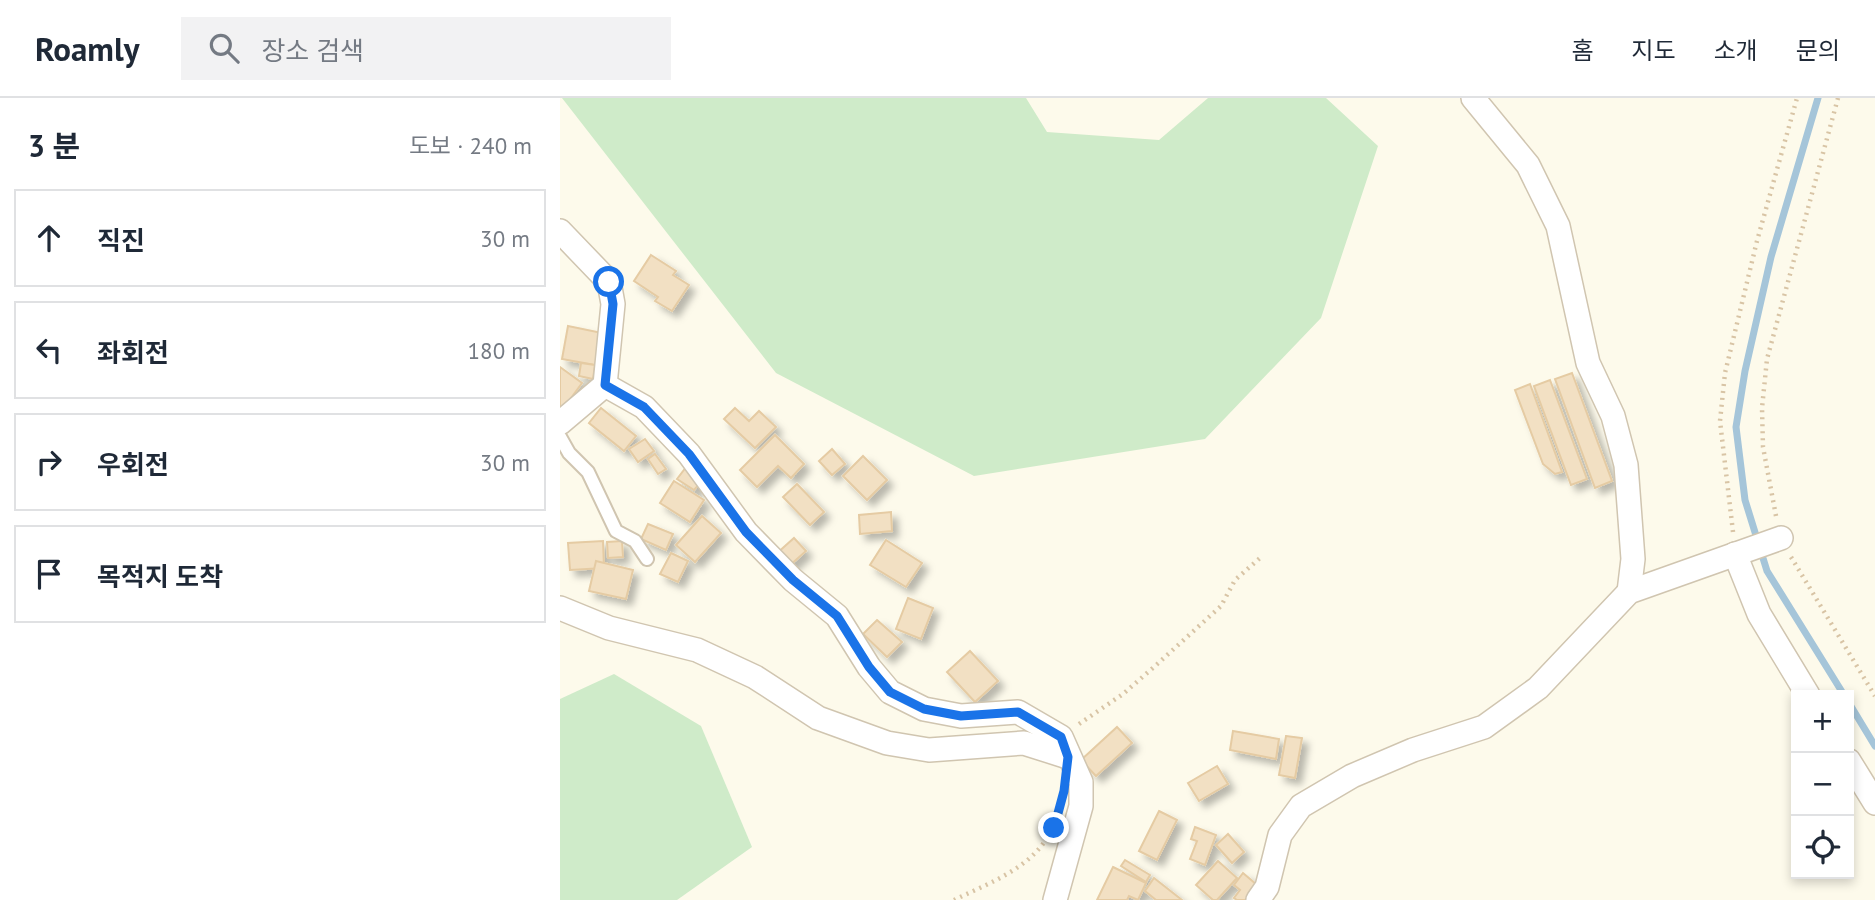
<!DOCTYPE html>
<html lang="ko">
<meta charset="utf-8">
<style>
:root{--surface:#fff;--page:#f2f2f3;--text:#1f2937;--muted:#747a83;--line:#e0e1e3}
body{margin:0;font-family:"PT Sans","Noto Sans KR",sans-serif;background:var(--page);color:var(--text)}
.controls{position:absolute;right:21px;bottom:21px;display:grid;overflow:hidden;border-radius:0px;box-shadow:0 4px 10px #0003}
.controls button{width:63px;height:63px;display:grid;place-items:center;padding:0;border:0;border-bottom:2px solid var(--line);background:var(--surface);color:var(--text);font:35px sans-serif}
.stop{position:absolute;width:21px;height:21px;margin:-16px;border:5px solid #1a73e8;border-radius:50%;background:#fff}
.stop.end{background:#1a73e8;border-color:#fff;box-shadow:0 2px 7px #0008}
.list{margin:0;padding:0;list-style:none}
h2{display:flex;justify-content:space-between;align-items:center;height:91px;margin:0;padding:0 28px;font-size:30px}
h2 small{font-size:23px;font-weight:400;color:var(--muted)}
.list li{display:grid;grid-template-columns:46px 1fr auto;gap:21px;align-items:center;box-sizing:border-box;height:98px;margin:0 14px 14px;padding:0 14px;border:2px solid var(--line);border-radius:0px}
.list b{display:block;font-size:26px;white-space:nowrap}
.list em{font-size:23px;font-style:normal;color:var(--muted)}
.icon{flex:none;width:38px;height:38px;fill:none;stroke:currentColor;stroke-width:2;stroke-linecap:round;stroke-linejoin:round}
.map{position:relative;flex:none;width:1315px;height:802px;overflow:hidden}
header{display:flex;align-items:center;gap:42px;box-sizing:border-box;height:98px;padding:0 35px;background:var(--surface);border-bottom:2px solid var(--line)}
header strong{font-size:33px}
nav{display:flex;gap:38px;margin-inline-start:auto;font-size:24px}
.search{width:490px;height:63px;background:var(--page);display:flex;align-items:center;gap:18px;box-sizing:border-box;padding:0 24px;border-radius:0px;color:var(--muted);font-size:26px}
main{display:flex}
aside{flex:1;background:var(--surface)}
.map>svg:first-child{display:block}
.green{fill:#cfebc9}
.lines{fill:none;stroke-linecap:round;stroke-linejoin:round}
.stream{stroke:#a5c5d9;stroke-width:7}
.building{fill:#f2e0c3;stroke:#e5cba3;stroke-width:2;filter:url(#shadow)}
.service-casing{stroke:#d0c5b0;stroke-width:16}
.minor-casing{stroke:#d0c5b0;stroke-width:26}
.path{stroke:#d8c4a5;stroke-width:4.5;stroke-dasharray:2 5;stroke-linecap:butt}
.service{stroke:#fff;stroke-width:12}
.minor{stroke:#fff;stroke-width:23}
.route{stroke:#1a73e8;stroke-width:9}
</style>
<header>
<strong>Roamly</strong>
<div class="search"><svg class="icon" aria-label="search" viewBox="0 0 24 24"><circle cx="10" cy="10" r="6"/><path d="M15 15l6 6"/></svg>장소 검색</div>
<nav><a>홈</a><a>지도</a><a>소개</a><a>문의</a></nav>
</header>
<main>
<aside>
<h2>3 분<small>도보 · 240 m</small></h2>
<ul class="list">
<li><svg class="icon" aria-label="ahead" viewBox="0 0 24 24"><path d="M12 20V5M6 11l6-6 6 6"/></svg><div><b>직진</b></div><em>30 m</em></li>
<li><svg class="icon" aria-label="left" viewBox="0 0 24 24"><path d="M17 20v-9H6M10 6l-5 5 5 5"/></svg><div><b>좌회전</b></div><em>180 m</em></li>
<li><svg class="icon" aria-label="right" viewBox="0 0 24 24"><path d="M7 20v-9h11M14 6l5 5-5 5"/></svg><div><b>우회전</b></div><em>30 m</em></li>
<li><svg class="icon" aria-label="arrive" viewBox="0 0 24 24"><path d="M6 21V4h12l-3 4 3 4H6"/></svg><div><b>목적지 도착</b></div></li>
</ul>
</aside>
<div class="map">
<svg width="1315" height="802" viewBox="0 0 1315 802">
<defs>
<filter id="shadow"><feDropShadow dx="6" dy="6" stdDeviation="3.5" flood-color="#0004"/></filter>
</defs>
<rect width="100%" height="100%" fill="#fdfaeb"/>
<!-- green -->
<g class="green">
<path d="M2,0H466L487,34L599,42L648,0H766L818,48L761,220L645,341L414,378L216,275Z"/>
<path d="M54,576L141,628L192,749L117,802H0V601Z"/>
</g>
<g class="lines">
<!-- stream -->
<g class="stream">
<path d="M1258,0L1211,159L1185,273L1176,329L1185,402L1207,473L1284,597"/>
<path d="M1289,605L1315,648"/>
</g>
</g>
<!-- building -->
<g class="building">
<path d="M91,157L116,173L113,177L129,187L112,213L95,203L98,199L74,183Z"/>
<path d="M8,228L42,235L35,267L2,261Z"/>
<path d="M21,265L35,267L33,281L19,278Z"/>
<path d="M0,269L22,285L0,315Z"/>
<path d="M1012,275L1052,383L1035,390L995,281Z"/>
<path d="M990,282L1027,381L1011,387L974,288Z"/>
<path d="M970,286L1002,374L995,376L983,366L955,292Z"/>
<path d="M41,310L76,338L64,353L29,325Z"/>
<path d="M175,310L189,323L199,313L216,329L195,350L164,321Z"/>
<path d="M215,337L244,366L231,380L218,368L197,389L180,372Z"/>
<path d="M85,341L94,353L78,364L69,351Z"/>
<path d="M272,351L285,366L272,377L259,363Z"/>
<path d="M95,356L106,371L98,376L88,361Z"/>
<path d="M303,358L327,382L307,402L283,378Z"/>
<path d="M127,368L142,383L134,392L117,381Z"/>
<path d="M114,383L144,402L130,424L100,405Z"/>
<path d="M237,386L264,414L250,427L223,399Z"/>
<path d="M331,414L332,433L300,436L299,417Z"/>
<path d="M142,418L161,435L135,464L116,447Z"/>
<path d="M88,426L113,436L106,452L81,441Z"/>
<path d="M234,440L246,453L228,469L216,456Z"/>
<path d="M326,442L362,465L346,489L310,467Z"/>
<path d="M43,443L44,470L10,472L8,445Z"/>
<path d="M62,443L63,459L48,460L47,444Z"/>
<path d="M111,455L128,463L118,484L100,476Z"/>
<path d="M36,463L73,472L66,501L29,493Z"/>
<path d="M348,500L373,510L361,541L336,531Z"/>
<path d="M317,522L342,544L327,559L303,536Z"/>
<path d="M410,553L438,583L415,604L387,574Z"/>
<path d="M557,629L572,645L536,678L521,662Z"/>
<path d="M673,633L719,641L716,661L670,652Z"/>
<path d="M726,638L742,640L735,680L719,677Z"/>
<path d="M657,668L668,686L639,703L628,685Z"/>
<path d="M599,713L617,722L597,762L579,753Z"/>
<path d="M635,729L656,737L645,767L630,761L637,743L631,741Z"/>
<path d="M668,736L684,754L672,765L656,747Z"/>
<path d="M565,762L590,777L586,784L561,768Z"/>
<path d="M658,763L677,780L657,802H653L636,787Z"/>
<path d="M553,769L586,785L578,802L569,798L567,802H537Z"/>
<path d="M683,775L697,787L685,802H677L674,800L680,792L674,787Z"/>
<path d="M594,780L622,802H596L585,793Z"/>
</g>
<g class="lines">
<defs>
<path id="service" d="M0,339L9,355L28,374L56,433L75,443L87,461"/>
<g id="minor">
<path d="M913,0L968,67L998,128L1028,265L1053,318L1066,367L1073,461L1069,494"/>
<path d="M0,133L49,184L53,206L45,287"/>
<path d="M0,325L45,287L84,309L129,356L186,434L233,482L277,518L309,569L330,594L364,611L401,618L458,614L501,639L521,684V708L495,802"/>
<path d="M1175,456L1199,516L1248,597"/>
<path d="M0,510L49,530L137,552L195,579L258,620L327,645L369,652L464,645L508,659"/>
<path d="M1289,663L1315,705"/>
<path d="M698,802L707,789L720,737L741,708L792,678L853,652L924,629L978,590L1069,494L1221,440"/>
</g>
</defs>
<!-- service casing -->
<use href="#service" class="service-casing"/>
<!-- minor casing -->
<use href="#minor" class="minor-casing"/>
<!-- path -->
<g class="path">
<path d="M1216,418L1203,349L1202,310L1207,261L1278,0"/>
<path d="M1173,434L1160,323L1165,275L1197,143L1237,0"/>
<path d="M1231,459L1315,598"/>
<path d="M519,626L563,596L594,569L661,508L675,482L700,460"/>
<path d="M394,802C427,786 467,772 487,740"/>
</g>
<!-- service -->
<use href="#service" class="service"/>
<!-- minor -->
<use href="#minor" class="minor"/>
</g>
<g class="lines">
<!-- route -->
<path class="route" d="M49,184L53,206L45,287L84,309L129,356L186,434L233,482L277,518L309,569L330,594L364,611L401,618L458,614L501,639L508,659L504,693L494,730"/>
</g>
</svg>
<div class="controls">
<button>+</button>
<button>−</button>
<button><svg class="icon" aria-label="locate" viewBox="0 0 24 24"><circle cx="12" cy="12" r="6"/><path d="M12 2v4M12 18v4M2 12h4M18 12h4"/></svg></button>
</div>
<div class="stop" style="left:49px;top:184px"></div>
<div class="stop end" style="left:494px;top:730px"></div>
</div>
</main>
